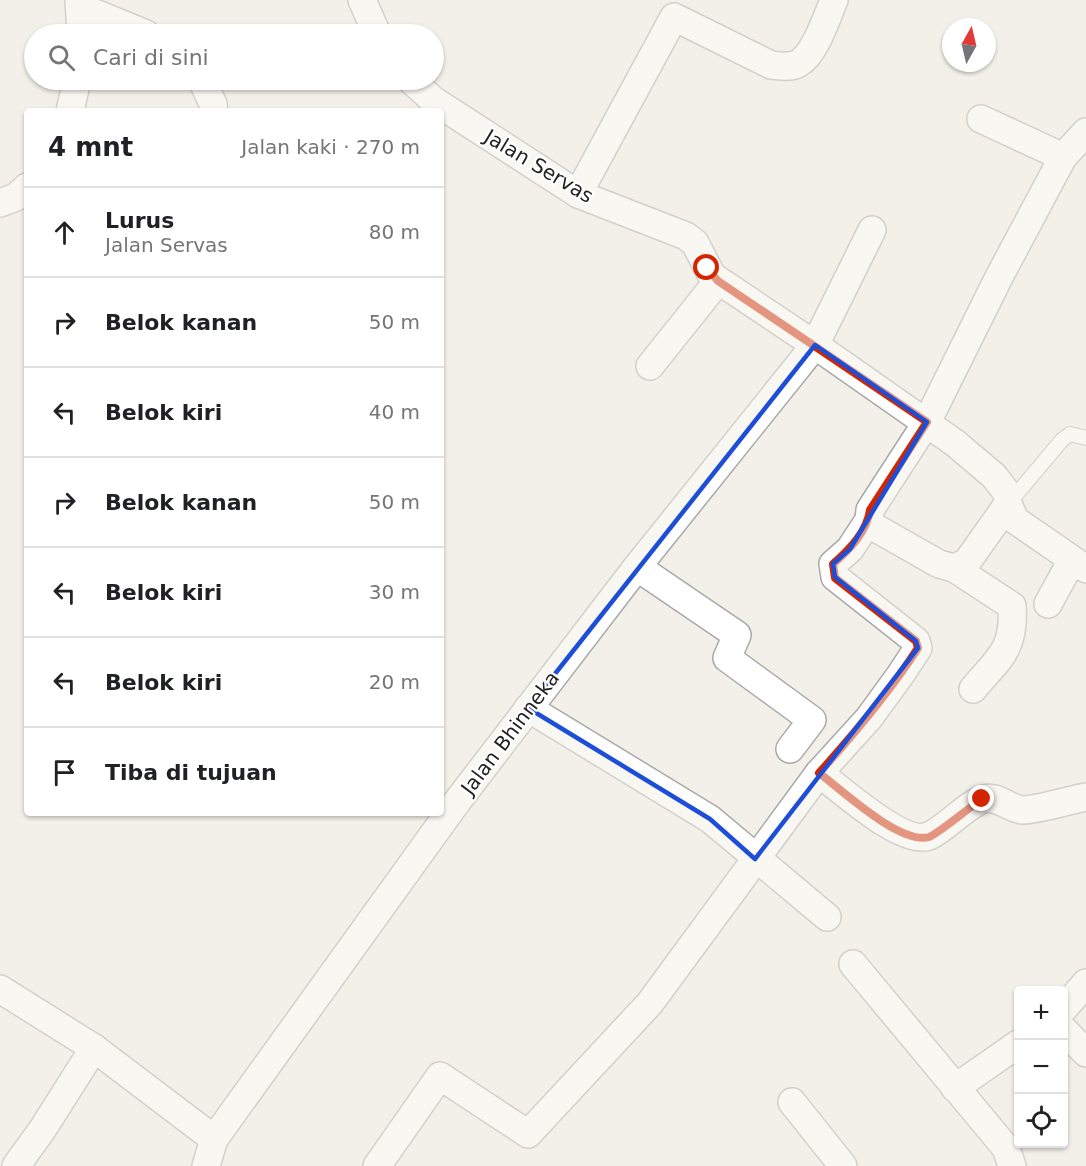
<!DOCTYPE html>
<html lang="id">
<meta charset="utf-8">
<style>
:root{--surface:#fff;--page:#f2f2f2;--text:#202124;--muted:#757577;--line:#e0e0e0}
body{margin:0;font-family:"DejaVu Sans",sans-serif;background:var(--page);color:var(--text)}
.controls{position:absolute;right:18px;bottom:18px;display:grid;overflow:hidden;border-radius:6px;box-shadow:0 2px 4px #0004}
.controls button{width:54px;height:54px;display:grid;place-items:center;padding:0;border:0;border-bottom:2px solid var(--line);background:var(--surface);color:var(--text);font:30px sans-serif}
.compass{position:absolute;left:942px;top:18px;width:54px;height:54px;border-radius:50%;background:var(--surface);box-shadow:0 2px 4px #0004;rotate:8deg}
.stop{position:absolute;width:18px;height:18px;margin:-14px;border:4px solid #d32600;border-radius:50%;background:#fff}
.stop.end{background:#d32600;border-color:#fff;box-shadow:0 2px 6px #0008}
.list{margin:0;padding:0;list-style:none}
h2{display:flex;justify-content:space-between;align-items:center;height:78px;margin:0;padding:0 24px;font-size:26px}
h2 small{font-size:20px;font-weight:400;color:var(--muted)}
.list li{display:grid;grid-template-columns:39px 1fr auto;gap:18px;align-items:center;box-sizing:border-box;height:90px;padding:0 24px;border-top:2px solid var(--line)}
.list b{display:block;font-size:22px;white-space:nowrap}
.list p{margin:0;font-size:20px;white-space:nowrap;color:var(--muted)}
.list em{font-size:20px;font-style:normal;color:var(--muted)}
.icon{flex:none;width:33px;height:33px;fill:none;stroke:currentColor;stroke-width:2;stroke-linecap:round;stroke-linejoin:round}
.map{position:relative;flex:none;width:1086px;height:1166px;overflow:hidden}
.search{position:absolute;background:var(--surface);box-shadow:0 2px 4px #0004;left:24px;top:24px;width:420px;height:66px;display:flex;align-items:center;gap:15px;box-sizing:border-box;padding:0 21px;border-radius:33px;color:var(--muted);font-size:22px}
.panel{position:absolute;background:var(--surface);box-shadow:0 2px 4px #0004;left:24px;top:108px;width:420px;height:708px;border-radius:6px}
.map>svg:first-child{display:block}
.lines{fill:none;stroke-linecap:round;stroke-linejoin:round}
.lane-casing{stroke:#a9a9a9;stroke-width:16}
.street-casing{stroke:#a9a9a9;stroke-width:30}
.lane{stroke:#fff;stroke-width:14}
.street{stroke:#fff;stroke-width:27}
.route{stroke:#d32600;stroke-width:8}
.marked{fill:none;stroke:#1d4ed8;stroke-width:4.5;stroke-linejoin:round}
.labels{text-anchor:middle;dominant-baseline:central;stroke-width:4.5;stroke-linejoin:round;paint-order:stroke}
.street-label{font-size:20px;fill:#222;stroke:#fff}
</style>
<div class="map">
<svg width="1086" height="1166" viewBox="0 0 1086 1166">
<rect width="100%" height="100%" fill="#f2f0e8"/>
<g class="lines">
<defs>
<path id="lane" d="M1009,503L1062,440L1070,434L1086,438"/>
<g id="street">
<path d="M79,0L81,34"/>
<path d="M362,0L377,34"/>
<path d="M80,7L146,34"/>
<path d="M202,80L213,104L214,111"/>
<path d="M411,80L433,100L578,194L686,236L695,243L712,276L815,345L955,443L994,476L1007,493L1008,504L1015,520L1086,569"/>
<path d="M70,111L77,80"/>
<path d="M981,119L1063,157"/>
<path d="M578,194L674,17L771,65C780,66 791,68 799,63C815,54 827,17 834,0"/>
<path d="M0,203L16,197L27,187"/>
<path d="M650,366L718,281"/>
<path d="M1008,504L967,562L954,568L939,564L874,527L869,520L870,510L927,422L998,279L1063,157L1086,132"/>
<path d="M637,567L737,635L727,658L812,720L790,749"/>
<path d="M954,568L1012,606C1015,650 999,658 973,689"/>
<path d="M1048,604L1072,560"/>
<path d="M528,708L710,819L827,917"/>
<path d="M819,773C841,789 905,849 931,835C947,827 969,803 984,799C998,795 1009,809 1023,810C1037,810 1070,800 1086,797"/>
<path d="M853,964L1006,1148L1012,1166"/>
<path d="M0,989L94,1048L214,1139"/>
<path d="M1064,1008L1086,983"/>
<path d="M1064,1030L1086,1053"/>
<path d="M955,1088L1018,1044"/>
<path d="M792,1102L843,1166"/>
<path d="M16,1166L42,1130L94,1048"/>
<path d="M206,1166L214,1139L456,803L637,567L815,345L872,230"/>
<path d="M377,1166L440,1076L528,1134L650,1003L819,773L869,718L901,674L918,648L916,641L835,577L833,564L850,549L869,520"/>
</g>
</defs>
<!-- lane casing -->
<use href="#lane" class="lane-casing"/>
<!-- street casing -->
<use href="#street" class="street-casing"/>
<!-- lane -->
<use href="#lane" class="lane"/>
<!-- street -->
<use href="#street" class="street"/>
</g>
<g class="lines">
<!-- route -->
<path class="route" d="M707,268L718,281L927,422L870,510C867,532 849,550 833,564L835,578L916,641L918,648C889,693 855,733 819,773C842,790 900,845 929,837C938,834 971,806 982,799"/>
</g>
<!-- marked area -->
<path d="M0 0H1086V1166H0ZM815,345L927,422L850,549L833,564L835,577L916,641L918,648L755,859L710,819L528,708Z" fill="#f2f0e8" fill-opacity=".55" fill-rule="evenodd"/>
<path class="marked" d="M815,345L927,422L850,549L833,564L835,577L916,641L918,648L755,859L710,819L528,708Z"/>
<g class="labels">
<!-- street labels -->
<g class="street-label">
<text transform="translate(539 166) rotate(31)">Jalan Servas</text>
<text transform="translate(510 733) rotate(-53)">Jalan Bhinneka</text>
</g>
</g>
</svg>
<div class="controls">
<button>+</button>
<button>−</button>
<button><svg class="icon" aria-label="locate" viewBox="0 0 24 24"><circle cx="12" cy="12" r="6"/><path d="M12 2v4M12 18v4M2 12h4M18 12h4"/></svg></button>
</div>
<svg class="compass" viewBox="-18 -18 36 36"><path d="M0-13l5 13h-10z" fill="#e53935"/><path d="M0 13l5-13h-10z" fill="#757577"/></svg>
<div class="stop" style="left:707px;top:268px"></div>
<div class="stop end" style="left:982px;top:799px"></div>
<div class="search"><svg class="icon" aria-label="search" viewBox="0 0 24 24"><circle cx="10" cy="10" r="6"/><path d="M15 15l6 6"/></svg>Cari di sini</div>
<section class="panel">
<h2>4 mnt<small>Jalan kaki · 270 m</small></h2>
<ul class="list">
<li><svg class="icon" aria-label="ahead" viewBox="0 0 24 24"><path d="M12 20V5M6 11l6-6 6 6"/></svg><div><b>Lurus</b><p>Jalan Servas</p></div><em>80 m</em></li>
<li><svg class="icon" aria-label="right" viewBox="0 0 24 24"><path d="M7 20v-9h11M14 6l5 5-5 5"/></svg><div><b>Belok kanan</b></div><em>50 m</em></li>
<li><svg class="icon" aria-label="left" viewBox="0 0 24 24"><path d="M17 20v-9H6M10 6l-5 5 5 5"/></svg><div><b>Belok kiri</b></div><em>40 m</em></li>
<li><svg class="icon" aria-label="right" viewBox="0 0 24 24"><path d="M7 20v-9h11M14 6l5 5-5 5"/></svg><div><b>Belok kanan</b></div><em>50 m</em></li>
<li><svg class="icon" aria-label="left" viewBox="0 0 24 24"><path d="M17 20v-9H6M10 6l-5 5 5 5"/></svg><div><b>Belok kiri</b></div><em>30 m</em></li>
<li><svg class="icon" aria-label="left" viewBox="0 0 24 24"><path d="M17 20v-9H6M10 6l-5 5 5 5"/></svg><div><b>Belok kiri</b></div><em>20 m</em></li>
<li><svg class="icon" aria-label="arrive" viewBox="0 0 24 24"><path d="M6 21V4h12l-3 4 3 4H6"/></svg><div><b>Tiba di tujuan</b></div></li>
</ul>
</section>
</div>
